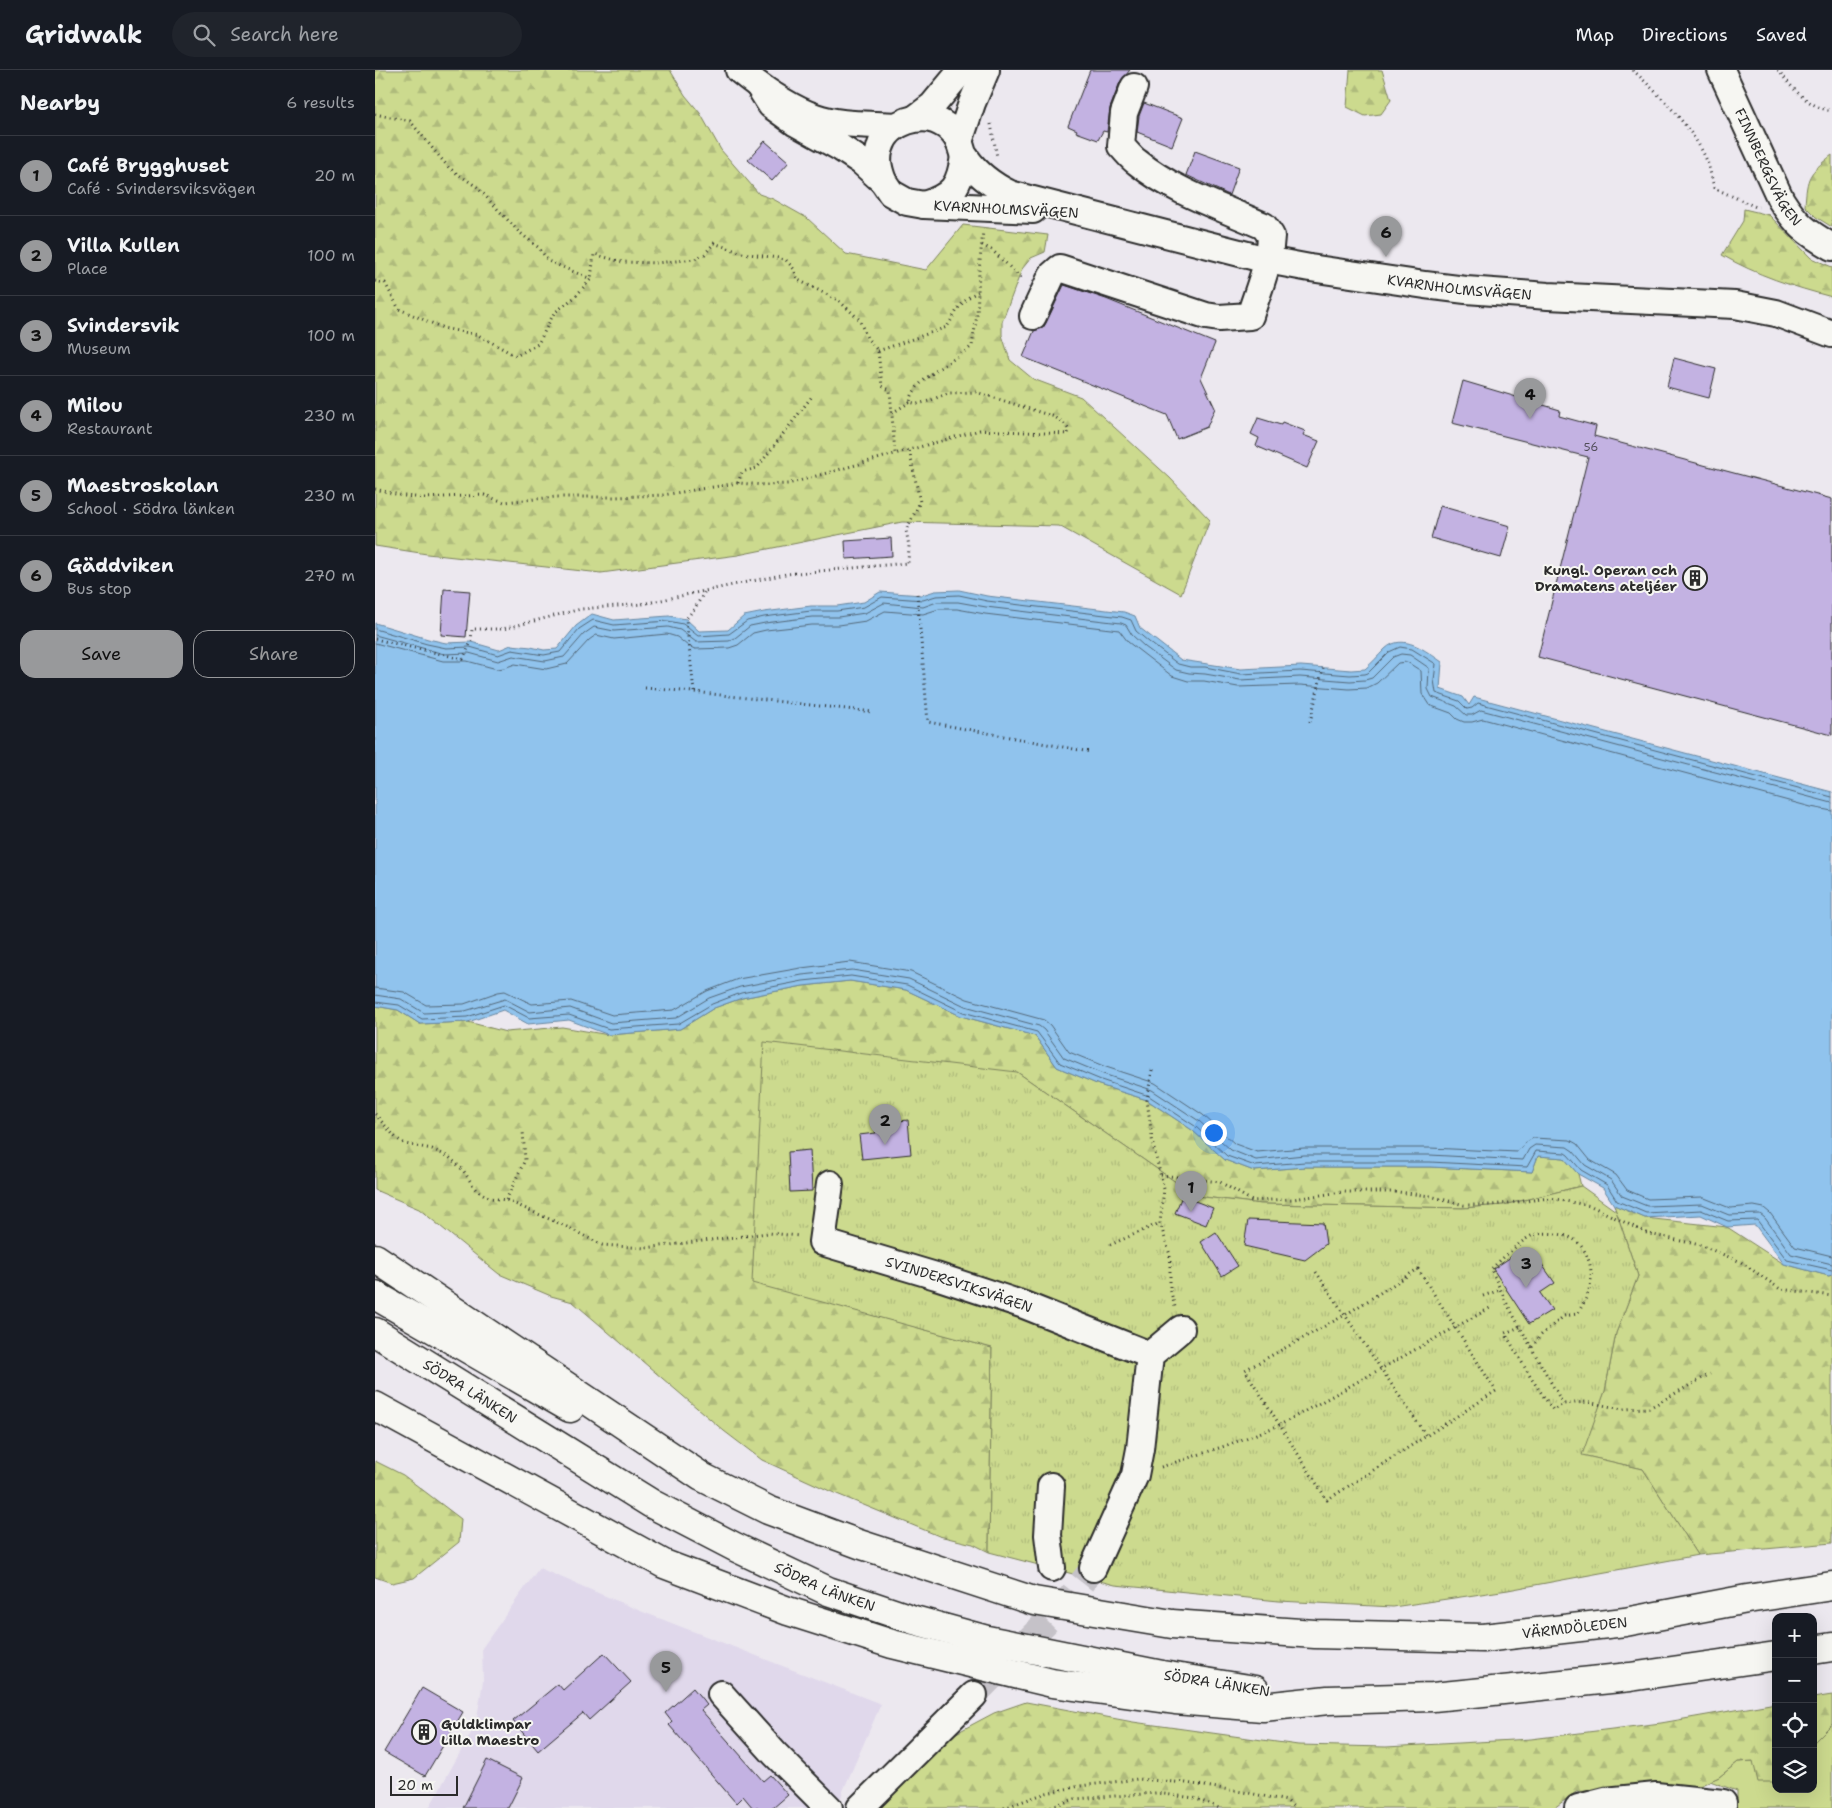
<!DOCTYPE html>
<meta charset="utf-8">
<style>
:root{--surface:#171b24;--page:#20242c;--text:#f1f3f6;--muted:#9ea1a6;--line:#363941;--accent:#98999b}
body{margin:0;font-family:"Shantell Sans",sans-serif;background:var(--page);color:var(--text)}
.controls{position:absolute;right:15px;bottom:15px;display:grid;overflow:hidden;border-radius:10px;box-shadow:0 5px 20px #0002}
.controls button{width:45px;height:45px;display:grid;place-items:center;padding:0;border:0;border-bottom:1px solid var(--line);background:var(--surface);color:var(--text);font:25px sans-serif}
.scale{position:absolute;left:15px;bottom:12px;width:68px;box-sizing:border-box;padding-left:5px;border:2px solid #2b2b2b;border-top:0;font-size:14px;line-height:18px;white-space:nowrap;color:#2b2b2b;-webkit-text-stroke:4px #f6f6f2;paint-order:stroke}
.you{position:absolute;left:838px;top:1062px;width:18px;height:18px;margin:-12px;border:4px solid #fff;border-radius:50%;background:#1a73e8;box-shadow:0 0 0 8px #1a73e833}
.badge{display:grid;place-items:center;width:32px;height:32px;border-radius:50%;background:var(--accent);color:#111;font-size:16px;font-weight:700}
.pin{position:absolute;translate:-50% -41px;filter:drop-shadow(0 1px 2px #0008)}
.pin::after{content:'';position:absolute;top:26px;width:18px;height:15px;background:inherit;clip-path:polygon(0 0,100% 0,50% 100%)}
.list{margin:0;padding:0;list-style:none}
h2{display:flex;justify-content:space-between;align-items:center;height:65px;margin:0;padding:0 20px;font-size:21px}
h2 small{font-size:16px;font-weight:400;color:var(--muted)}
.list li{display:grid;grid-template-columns:32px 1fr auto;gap:15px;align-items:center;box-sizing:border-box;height:80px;padding:0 20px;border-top:1px solid var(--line)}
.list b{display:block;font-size:19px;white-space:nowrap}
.list p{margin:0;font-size:16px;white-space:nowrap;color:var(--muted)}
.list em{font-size:16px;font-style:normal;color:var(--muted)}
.actions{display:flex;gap:10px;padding:15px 20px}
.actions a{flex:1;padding:11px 0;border:1px solid var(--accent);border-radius:15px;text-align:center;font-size:18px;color:var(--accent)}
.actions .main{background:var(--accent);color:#111}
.icon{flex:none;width:28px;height:28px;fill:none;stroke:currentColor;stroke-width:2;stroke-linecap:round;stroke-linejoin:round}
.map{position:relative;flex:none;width:1457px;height:1738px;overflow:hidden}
header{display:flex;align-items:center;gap:30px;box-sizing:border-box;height:70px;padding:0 25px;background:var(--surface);border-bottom:1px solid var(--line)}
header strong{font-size:24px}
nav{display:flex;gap:28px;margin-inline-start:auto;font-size:18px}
.search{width:350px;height:45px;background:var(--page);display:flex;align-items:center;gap:12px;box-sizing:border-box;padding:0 18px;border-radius:28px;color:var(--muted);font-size:19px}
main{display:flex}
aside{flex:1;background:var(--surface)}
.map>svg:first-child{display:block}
.built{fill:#e0d8eb}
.green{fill:#ccda8e;stroke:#7c825c}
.forest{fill:url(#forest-firs);stroke:#7c825c}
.park{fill:url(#park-tufts);stroke:#7c825c}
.water{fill:#90c3ed;stroke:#68869f}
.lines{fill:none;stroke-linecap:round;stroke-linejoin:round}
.shore{stroke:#536879;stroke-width:1}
.building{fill:#c3b2e2;stroke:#2b2b2b}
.minor-tunnel{stroke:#c5c2c8;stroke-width:26;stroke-dasharray:26 13;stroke-linecap:butt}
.minor-casing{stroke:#2b2b2b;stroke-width:30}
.highway-casing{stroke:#2b2b2b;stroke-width:31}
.path{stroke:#2b2b2b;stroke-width:3;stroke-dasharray:1 4;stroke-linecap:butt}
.minor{stroke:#f6f6f2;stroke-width:26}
.highway{stroke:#f6f6f2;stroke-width:28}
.labels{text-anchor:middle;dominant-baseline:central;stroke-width:4;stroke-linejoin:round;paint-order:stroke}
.number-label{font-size:11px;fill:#514d59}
.street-label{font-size:14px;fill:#2b2b2b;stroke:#f6f6f2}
.poi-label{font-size:14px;font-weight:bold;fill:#2b2b2b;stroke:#f6f6f2;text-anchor:end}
</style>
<header>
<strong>Gridwalk</strong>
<div class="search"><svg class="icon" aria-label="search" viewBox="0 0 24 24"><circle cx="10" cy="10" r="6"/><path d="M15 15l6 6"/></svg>Search here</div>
<nav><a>Map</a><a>Directions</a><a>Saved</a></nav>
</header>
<main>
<aside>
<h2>Nearby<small>6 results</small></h2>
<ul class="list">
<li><span class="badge">1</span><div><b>Café Brygghuset</b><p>Café · Svindersviksvägen</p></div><em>20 m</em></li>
<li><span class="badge">2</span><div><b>Villa Kullen</b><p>Place</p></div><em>100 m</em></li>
<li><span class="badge">3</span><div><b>Svindersvik</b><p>Museum</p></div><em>100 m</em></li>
<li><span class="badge">4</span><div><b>Milou</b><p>Restaurant</p></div><em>230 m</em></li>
<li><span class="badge">5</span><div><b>Maestroskolan</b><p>School · Södra länken</p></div><em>230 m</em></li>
<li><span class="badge">6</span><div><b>Gäddviken</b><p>Bus stop</p></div><em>270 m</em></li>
</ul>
<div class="actions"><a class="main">Save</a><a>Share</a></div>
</aside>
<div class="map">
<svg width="1457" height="1738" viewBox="0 0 1457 1738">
<defs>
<pattern id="forest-firs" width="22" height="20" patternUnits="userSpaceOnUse" patternTransform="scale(1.25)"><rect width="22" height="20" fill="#ccda8e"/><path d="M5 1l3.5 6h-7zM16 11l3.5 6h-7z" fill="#afbb7b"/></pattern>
<pattern id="park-tufts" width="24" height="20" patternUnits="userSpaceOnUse" patternTransform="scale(1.25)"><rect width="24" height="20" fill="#ccda8e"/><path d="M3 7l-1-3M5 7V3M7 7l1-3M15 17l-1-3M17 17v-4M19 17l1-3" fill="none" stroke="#afbb7b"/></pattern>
</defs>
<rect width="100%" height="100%" fill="#ece8ef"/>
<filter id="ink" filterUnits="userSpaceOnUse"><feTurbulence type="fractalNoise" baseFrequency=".02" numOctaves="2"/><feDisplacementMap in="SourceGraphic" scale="10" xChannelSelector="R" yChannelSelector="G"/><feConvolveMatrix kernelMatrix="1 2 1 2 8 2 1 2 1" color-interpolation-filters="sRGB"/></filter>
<g filter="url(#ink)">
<!-- built -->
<path class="built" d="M164,1498L268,1542L506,1634L468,1721L463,1738H54L101,1654L108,1611L107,1578Z"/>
<!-- green -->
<path class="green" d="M1457,1654V1738H1362V1721L1335,1711L1344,1707L1363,1692L1378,1691L1397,1712L1401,1709V1719H1438V1673Z"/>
<!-- forest -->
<g class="forest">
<path d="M0,0H295L310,25L325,43L346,80L384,124L398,129L432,148L471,184L551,200L588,155L673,165L670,182L656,188L647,199L627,252V265L635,290L658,309L706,327L795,408L835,450L806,524L684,456L527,452L363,485L226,503L52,484L0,476Z"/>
<path d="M975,0H1007L1016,30L1006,44L990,46L972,37Z"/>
<path d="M1457,85V157L1441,147L1430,136C1432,106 1433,104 1457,85Z"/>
<path d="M1369,139L1394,145L1436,188L1457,197V227C1419,217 1381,205 1347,185L1368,151Z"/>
<path d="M475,911L531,920L586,946L660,966L682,997L724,1015L772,1030L817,1060L850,1090L879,1101L930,1097H1055L1157,1102L1163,1086L1189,1088L1203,1104L1206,1116L1129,1135L1088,1138L886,1134L821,1126L642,1002L377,1212L617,1278L614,1482L598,1474L564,1466L457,1422L387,1390L349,1361L198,1232L176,1226L124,1204L44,1139L0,1120V936L23,940L45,954L93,952L131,962L187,957L234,965L305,959L339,938L367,928L428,916Z"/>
<path d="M1239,1135L1270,1148L1352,1157L1409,1194L1454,1206L1457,1205V1473L1323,1485L1268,1399L1206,1385L1230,1321L1241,1263L1263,1206Z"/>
<path d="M0,1391L28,1405L86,1449L84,1472L39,1508L17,1513L0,1507Z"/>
<path d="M1457,1625V1654L1438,1673V1628Z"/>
<path d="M651,1632L758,1652L923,1675L1011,1677L1156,1669L1286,1653L1401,1633V1709L1397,1712H1383L1378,1691L1363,1692L1344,1707L1322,1717H1252L1201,1722L1179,1738H495L570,1669L619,1643Z"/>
</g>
<!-- park -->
<path class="park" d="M389,972L642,1002L821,1126L886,1134L1088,1138L1129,1135L1206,1116L1241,1141L1263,1206L1241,1263L1230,1321L1207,1385L1268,1399L1323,1485L1133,1520L1018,1537L904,1531L740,1515L614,1482L617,1278L377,1213Z"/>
<!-- water -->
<path class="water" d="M584,520L612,526L749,542L760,546L765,558L806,590L866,599L926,596L976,600L990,599C997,593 1003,586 1010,579C1028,562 1051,581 1067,592L1065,619L1088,627L1094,635L1099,627L1457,722V1204L1454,1206L1409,1194L1380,1155L1352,1157L1326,1145L1270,1148L1239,1135L1228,1118L1203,1104L1189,1088L1163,1086L1157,1102L1055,1097H930L879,1101L850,1090L817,1060L772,1030L724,1015L682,997L660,966L586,946L531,920L475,911L428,916L367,928L339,938L305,959L234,965L194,950L153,954L128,940L93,952L45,954L23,940L0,936V553L53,569L71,573L96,572L124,580L136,575L156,577L169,580L182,579L201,556L217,544L239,550L294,546L311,549L324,561L353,560L369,546L389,542L436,536H462L489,532L505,522L547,525L560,521Z"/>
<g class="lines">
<!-- shore -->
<g class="shore">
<path d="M0,559L52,574L71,578L95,577L123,585L137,580L169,585L185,582L204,559L218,550L239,555L293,551L308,554L323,566L354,564L372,551L389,547L436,541H462L489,537L507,527L548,530L561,526L584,525L612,531L747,547L756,550L761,561L774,572L803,594L815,597H830L866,604L925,601L975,605L990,604L993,603L1014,582L1025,577L1037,579L1061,594L1059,610L1061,623L1084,631L1092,639L1097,638L1103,633L1457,727"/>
<path d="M0,565L69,584L94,583L123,591L138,586L170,591L189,587L209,564L219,557L239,561L293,557L305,560L321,572L354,571L360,568L375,556L390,553L437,547H463L490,543L509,533L548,537L562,532H583L611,537L746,553L751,555L757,565L770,577L801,600L814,603L830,604L865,610L925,607L975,611L990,610L997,608L1018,587L1026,584L1035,585L1054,598L1053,619L1057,627L1081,636L1091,645H1097L1106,640L1457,733"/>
<path d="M0,573L68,591H92L122,599L129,598L140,594L171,599L192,594L214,570L221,565L239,569L292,564L302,567L313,576L320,579L354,578L363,575L378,563L391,560L437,555H464L491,551L510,541L548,544L564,539H582L610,544L744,560L753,572L797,606L813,611H829L863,617L925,615L974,619L992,618L1002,613L1023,593L1032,592L1046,601L1047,624L1054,635L1076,643L1082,649L1089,652H1097L1108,649L1436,737L1457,741"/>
<path d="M0,918L29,922L51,935L89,934L123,922L130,921L157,934L196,931L237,945L299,940L332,921L363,909L426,898L475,892L536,902L592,929L669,950L675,955L694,982L731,997L780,1013L828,1045L860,1074L882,1082L929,1078H1055L1142,1082L1150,1073L1158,1068L1195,1070L1202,1074L1215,1090L1241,1105L1252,1120L1273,1129L1327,1127L1355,1138L1379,1136L1389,1138L1395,1143L1420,1177L1457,1186"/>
<path d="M0,925L26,929L49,943L90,941L130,929L155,942L195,938L236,953L301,948L334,928L365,917L427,905L477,900L534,909L590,936L664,956L669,960L689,988L728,1004L777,1020L824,1051L856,1080L881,1090L929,1085H1055L1148,1090L1154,1079L1160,1075L1192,1077L1198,1081L1210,1095L1236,1110L1247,1126L1272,1136L1327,1134L1354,1145L1385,1144L1390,1148L1416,1184L1457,1194"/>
<path d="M0,932L24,935L47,949L92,947L129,935L154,948L194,945L234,959L303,954L337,934L366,923L428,911L476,906L532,915L588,942L662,962L685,993L726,1010L774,1026L820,1056L852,1086L880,1096L930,1092H1055L1152,1097L1161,1081L1190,1083L1193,1085L1206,1100L1232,1115L1242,1131L1271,1143L1326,1140L1353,1151L1382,1150L1412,1190L1457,1200"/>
</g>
</g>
<!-- building -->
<g class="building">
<path d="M715,0H755L745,12L735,38L732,62L728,61L723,70L701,62L702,60L693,56Z"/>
<path d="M769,33L808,48L797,76L762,62L764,46Z"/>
<path d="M390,71L414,92L397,111L373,90Z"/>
<path d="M820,81L864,97L854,125L811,105Z"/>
<path d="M689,215L731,229L840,273L826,308L840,338L832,357L802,369L792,345L648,287L659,261L668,258L671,253Z"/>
<path d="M1299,288L1341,299L1334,328L1292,317Z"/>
<path d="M1088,311L1185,340L1184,346L1221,356L1219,366L1457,429V665L1163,587L1213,387L1077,353Z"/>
<path d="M883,348L906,355L907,352L930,361L928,365L944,371L932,398L881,376L884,368L876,364Z"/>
<path d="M1065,436L1135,456L1126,488L1056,468Z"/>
<path d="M516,468L517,486L471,489L470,471Z"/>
<path d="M69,519L95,521L91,567L66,565Z"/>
<path d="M523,1043L524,1051L533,1050L536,1084L487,1089L484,1065L501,1063L499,1045Z"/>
<path d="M435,1080L437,1121L415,1122L413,1082Z"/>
<path d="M807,1126L838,1138L831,1155L800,1143Z"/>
<path d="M873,1150L948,1153L951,1174L930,1190L869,1176Z"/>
<path d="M841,1162L863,1196L847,1206L826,1172Z"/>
<path d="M1142,1183L1154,1201L1166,1193L1180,1213L1165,1223L1177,1240L1154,1254L1118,1199Z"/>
<path d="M229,1583L256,1612L214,1650L208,1643L163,1681L138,1651L183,1614L188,1620Z"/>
<path d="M47,1618L88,1642L50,1706L9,1682Z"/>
<path d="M318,1618L332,1635L326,1640L388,1711L395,1705L413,1725L398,1738H378L368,1726L361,1733L294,1655L297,1652L290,1643Z"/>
<path d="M112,1690L148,1708L133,1738H88Z"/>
</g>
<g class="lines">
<!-- minor-tunnel -->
<path class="minor-tunnel" d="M599,1625L694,1529L718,1498"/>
<defs>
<g id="minor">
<path d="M364,0C386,18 412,37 440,47C465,56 495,54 521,56"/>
<path id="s1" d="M1346,0L1406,130C1422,155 1431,162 1457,177"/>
<path d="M384,16L396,35L421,53L466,78L487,92L508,111L516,123L532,132L549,135L658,140"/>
<path d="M541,48L557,36L587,0"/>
<path d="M584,72L597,33L611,0"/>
<path id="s2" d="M508,111C504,100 501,90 505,78C512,52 549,39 571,56C576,59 583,68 585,74C587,79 587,84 591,88C602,104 617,115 635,124L892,190L935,198L1050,215L1091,220L1173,226L1360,235L1401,243L1457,264"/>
<path d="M549,135C578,126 585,116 589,86"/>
<path d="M658,246L677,205L685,198L831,246L844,248L875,246C883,220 895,193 896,166L889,156C846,137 799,122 762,92C756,88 751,81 746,76L749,43L759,17"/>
<path id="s3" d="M455,1114L447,1172L561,1206L649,1235L775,1285"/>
<path d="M676,1416L673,1465L677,1498"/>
<path d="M718,1498L760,1405L765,1379L775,1285L806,1259"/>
<path d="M346,1624L400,1684L454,1738"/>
<path d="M485,1738L599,1625"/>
<path d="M1203,1738L1230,1731L1281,1726L1348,1733V1738"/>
</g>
<g id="highway">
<path id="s4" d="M0,1188L327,1407L393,1440L484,1474L659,1531L797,1554L940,1564L1108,1568L1250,1552L1372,1529L1457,1516"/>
<path d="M0,1225L195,1338"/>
<path id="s5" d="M0,1262L277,1434L360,1477L453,1521L539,1550L612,1570L787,1605L880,1620"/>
<path d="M0,1336L289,1494L413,1541L517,1574L677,1613L800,1630L888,1637L953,1630L1058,1627L1128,1620L1255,1607L1401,1586"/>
<path d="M1438,1580L1457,1577"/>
</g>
</defs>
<!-- minor casing -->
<use href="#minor" class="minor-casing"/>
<!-- highway casing -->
<use href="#highway" class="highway-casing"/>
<!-- path -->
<g class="path">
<path d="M1258,0C1285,26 1317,56 1332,91C1335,100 1337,109 1339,118L1381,137H1384"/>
<path d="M1403,0C1417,18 1433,37 1457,41"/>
<path d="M0,44L35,51L74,98L102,117L144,162L164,178L173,191L216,209"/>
<path d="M616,54L622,87"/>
<path d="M607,175L617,180L648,210"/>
<path d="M0,211L10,213L24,239L68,258L103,265L141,286L163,274L179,243L200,227L216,209L219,184L247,192L281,193L320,189L330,184L339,173L367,183L410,189L419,199L423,210L463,230L484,249L492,268L503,281L507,316L515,320L520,383"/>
<path d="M503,281L572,257L584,237L595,226L603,222"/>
<path d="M517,343L535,332"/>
<path d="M363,413L367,402L382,398L438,325"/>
<path d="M0,419L29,426L49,428L109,425L129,432L181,427H240L288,425L363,413L390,415L413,414L605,360L693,364L694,360L689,353L680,347L601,322L573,323L554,331L542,334L535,332C539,308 580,291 597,276L602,245L604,201L608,161"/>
<path d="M542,524L553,652L715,682"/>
<path d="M0,569L88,589L96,572L97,559H128L206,539L267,534L411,504L533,493L534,476L531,460L545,432L534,379"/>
<path d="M270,618L319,622L498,642"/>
<path d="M319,622L311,549L320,538L330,521"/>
<path d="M935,652L948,598"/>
<path d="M777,1000L772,1030L778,1075L789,1119L785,1153L795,1185V1219L800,1237"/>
<path d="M0,1044L21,1068L30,1074L57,1079L74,1087L88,1100L101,1120L115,1128L131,1130L188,1155L227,1175L270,1178L393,1163L425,1166"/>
<path d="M786,1105L845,1112L877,1131L918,1129L967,1122H1023L1055,1126L1089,1135H1117L1175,1128L1216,1136L1274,1164L1325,1175L1366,1192L1405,1219L1457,1226"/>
<path d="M131,1130L150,1090L148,1061"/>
<path d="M735,1175L785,1153"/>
<path d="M1043,1199L1121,1321L952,1430L870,1300L970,1245Z"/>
<path d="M941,1202L1052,1367"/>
<path d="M1108,1226L1125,1220"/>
<path d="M1145,1257L1130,1263L1156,1308L1178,1340L1188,1334L1212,1332L1247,1339L1274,1338L1335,1304"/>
<path d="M1157,1277L1165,1266L1189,1246L1202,1244C1216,1223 1222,1203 1209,1180C1202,1169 1193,1165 1181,1164C1174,1163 1164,1163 1158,1165C1145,1171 1127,1189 1116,1199L1131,1232L1188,1334"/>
<path d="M786,1397L850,1376L905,1355L1115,1238"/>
<path d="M629,1738L671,1723L705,1716L763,1709L811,1713L874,1723L912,1731L920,1738"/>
<path d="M671,1738L700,1729L781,1723L819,1728L844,1738"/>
</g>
<!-- minor -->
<use href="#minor" class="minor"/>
<!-- highway -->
<use href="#highway" class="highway"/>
</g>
</g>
<!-- icons -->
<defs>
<symbol id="building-ring" viewBox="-11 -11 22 22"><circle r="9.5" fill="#f6f6f2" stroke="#2b2b2b" stroke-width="1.5"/><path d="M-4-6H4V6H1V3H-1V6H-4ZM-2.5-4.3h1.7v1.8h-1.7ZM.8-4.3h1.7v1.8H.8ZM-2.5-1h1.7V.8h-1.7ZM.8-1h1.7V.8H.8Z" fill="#2b2b2b"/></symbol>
</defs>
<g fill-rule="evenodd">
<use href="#building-ring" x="1306" y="494" width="28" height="28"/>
<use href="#building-ring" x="35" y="1648" width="28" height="28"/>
</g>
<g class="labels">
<!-- number labels -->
<g class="number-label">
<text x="1216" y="377">56</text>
</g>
<!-- street labels -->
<g class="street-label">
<text stroke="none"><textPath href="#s1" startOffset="108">FINNBERGSVÄGEN</textPath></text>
<text transform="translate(631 139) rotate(3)">KVARNHOLMSVÄGEN</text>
<text stroke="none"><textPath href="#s2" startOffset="670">KVARNHOLMSVÄGEN</textPath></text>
<text stroke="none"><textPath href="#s3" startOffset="202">SVINDERSVIKSVÄGEN</textPath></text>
<text stroke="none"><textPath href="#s5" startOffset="112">SÖDRA LÄNKEN</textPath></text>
<text stroke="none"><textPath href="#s5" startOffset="518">SÖDRA LÄNKEN</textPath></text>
<text stroke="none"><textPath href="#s4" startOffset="1292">VÄRMDÖLEDEN</textPath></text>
<text transform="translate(842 1613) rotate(9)">SÖDRA LÄNKEN</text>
</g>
<!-- poi labels -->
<g class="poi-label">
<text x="1302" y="500">Kungl. Operan och<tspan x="1302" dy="16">Dramatens ateljéer</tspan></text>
<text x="66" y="1654" text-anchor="start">Guldklimpar<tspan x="66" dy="16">Lilla Maestro</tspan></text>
</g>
</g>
</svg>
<div class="controls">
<button>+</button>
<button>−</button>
<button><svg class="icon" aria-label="locate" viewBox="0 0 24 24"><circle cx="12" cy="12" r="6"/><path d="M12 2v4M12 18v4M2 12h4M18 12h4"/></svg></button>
<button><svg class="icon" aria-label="layers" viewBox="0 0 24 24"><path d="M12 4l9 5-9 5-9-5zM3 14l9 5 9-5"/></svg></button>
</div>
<div class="scale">20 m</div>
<div class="you"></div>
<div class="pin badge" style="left:816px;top:1142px">1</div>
<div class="pin badge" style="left:510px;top:1075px">2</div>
<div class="pin badge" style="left:1151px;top:1218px">3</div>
<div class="pin badge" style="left:1155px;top:349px">4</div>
<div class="pin badge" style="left:291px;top:1622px">5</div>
<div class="pin badge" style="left:1011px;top:187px">6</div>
</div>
</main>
